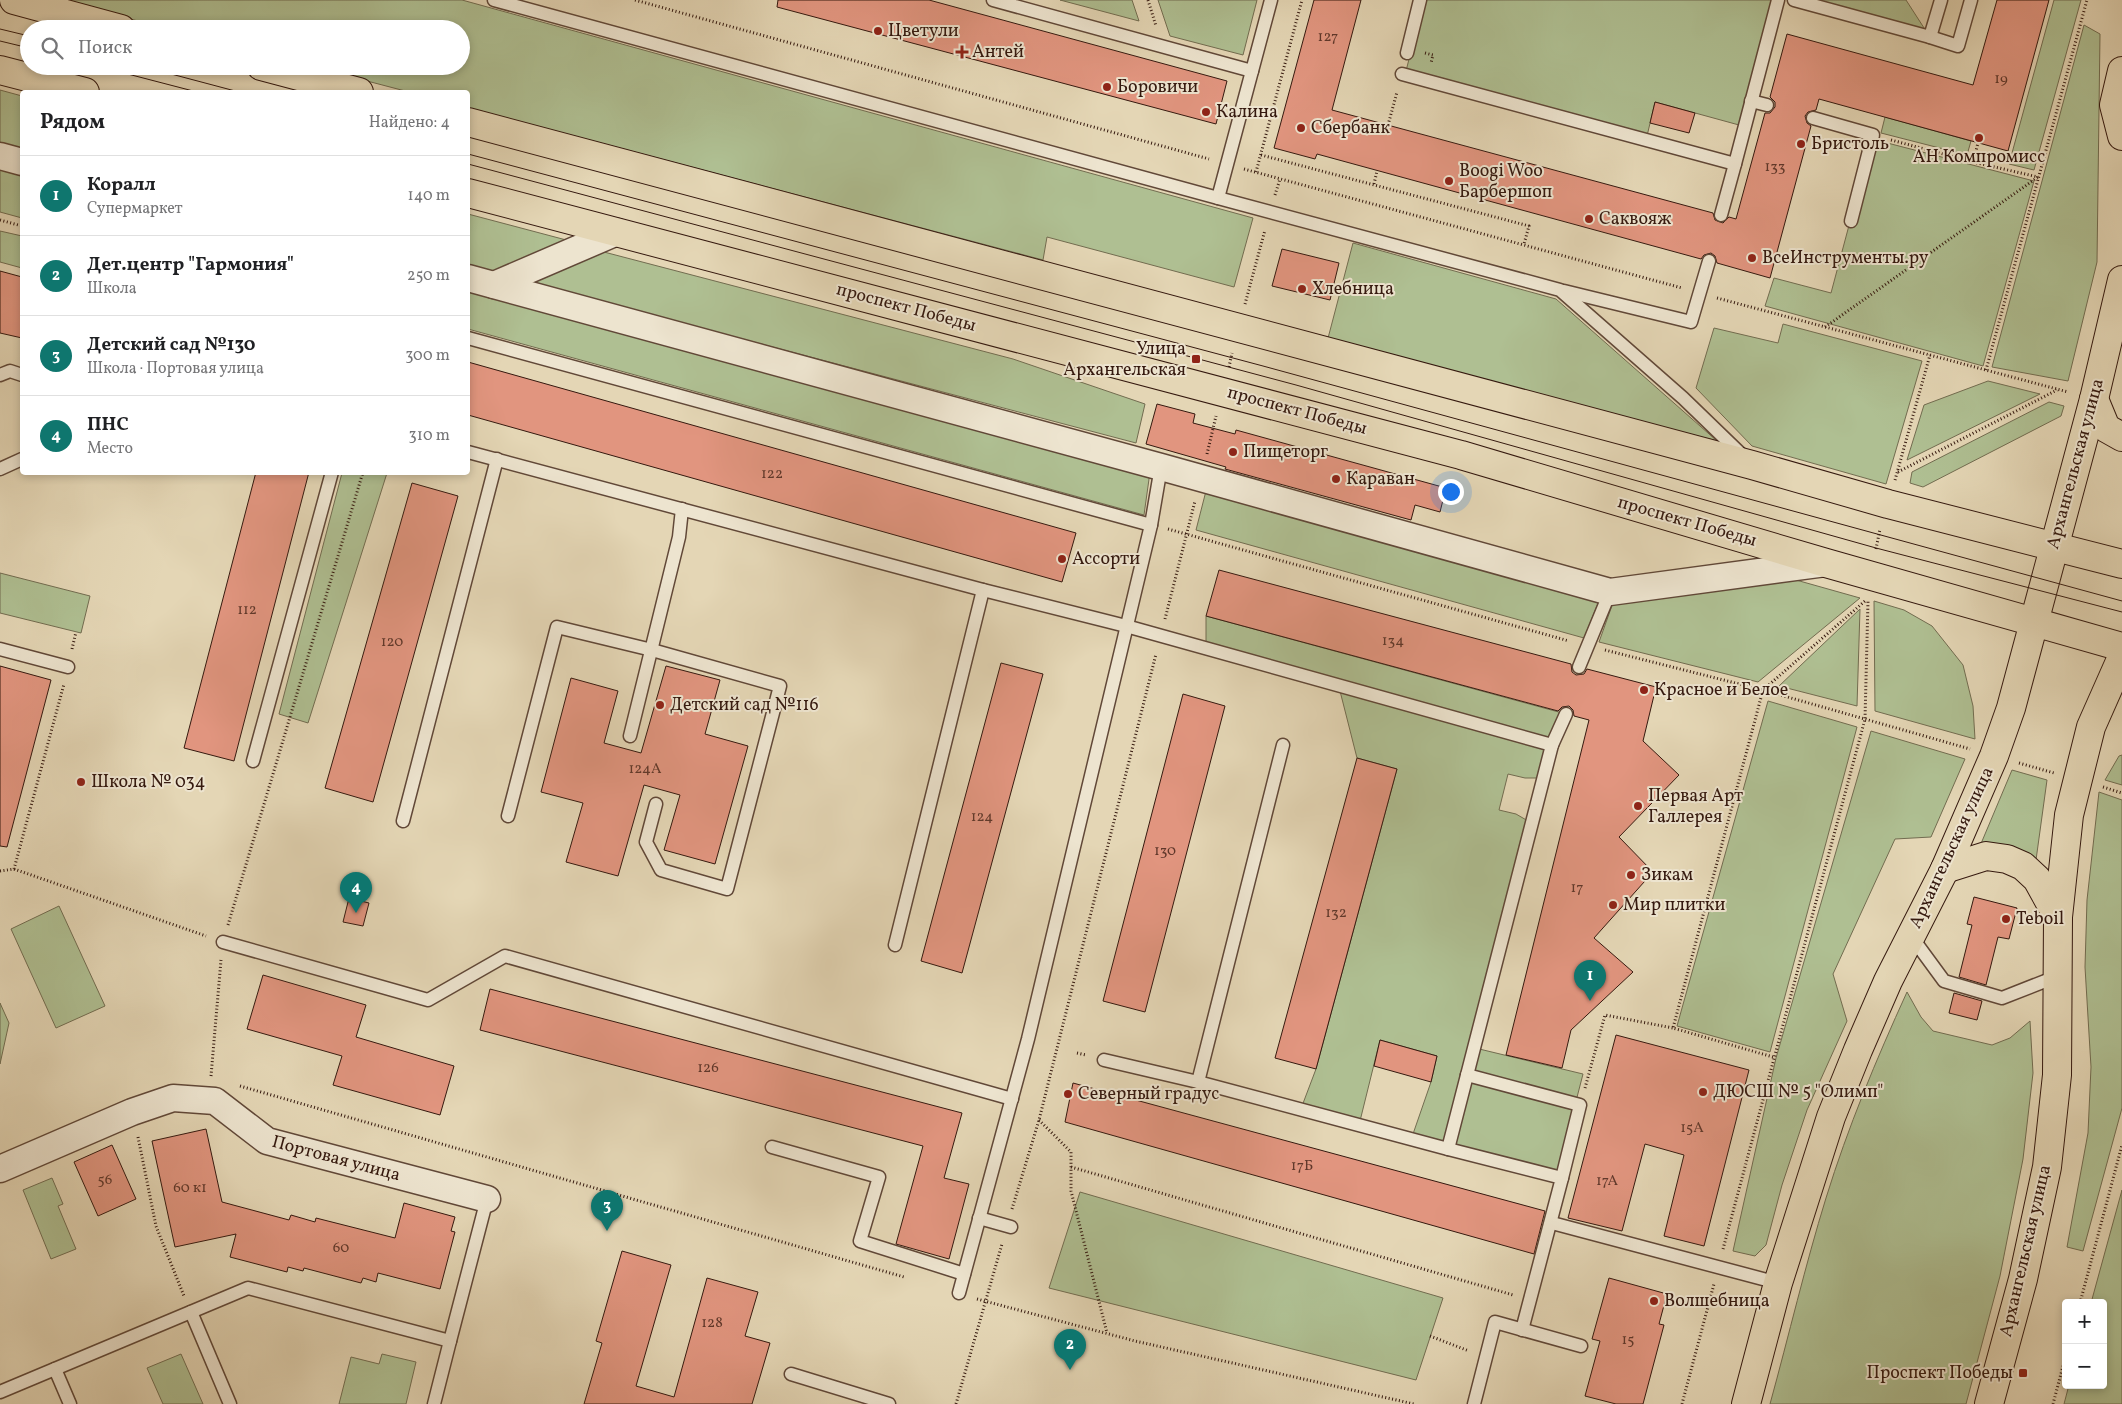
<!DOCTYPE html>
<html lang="ru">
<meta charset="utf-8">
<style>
:root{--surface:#fff;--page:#f2f2f2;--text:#202124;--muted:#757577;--line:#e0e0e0;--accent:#0f766e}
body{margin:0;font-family:Vollkorn,serif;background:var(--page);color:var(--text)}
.controls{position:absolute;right:15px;bottom:15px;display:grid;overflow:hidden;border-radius:5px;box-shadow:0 2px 8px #0003}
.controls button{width:45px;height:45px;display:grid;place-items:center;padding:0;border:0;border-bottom:1px solid var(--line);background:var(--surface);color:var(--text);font:25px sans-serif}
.you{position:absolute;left:1450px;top:491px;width:18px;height:18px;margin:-12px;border:4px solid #fff;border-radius:50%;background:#1a73e8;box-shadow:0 0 0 8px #1a73e833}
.badge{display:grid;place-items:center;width:32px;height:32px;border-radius:50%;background:var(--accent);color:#fff;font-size:16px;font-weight:700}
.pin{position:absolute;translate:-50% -41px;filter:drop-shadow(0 1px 2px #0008)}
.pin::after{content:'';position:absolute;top:26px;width:18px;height:15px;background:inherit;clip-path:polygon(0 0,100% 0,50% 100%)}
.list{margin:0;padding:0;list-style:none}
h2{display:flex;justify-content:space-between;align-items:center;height:65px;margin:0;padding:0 20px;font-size:21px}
h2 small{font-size:16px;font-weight:400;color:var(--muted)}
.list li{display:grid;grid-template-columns:32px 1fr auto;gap:15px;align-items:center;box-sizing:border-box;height:80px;padding:0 20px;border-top:1px solid var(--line)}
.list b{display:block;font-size:19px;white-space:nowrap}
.list p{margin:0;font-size:16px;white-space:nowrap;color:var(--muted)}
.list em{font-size:16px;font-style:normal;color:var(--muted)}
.icon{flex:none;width:28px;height:28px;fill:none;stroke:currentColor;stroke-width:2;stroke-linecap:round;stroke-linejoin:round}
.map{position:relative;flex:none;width:2122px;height:1404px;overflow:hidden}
.search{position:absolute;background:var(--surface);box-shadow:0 2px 8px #0003;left:20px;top:20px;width:450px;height:55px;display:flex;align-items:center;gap:12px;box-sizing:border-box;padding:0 18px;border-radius:28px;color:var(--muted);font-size:19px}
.panel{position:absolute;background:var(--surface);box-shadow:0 2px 8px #0003;left:20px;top:90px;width:450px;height:385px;border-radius:5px}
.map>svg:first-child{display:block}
.green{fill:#afbf92;stroke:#726c50}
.building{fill:#e1957f;stroke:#35190f}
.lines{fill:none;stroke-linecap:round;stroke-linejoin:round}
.service-casing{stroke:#614838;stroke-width:15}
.minor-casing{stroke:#614838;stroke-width:29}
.primary-casing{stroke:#35190f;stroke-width:30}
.path{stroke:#35190f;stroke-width:3;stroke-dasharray:1 2.5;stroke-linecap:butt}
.service{stroke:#ede4cf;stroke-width:12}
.minor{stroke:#ede4cf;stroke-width:26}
.primary{stroke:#e4d6b5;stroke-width:28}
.tram{stroke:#35190f;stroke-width:1}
.poi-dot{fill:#8f2418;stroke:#ede4cf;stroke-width:2}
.labels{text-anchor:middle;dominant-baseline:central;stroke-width:4;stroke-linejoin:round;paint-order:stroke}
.number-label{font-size:15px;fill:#60382b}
.poi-label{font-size:18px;fill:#35190f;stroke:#ede4cf;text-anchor:start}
.street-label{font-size:18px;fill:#35190f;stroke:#ede4cf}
</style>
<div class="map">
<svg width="2122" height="1404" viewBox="0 0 2122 1404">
<rect width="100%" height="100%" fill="#e4d6b5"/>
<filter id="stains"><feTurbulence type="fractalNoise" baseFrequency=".004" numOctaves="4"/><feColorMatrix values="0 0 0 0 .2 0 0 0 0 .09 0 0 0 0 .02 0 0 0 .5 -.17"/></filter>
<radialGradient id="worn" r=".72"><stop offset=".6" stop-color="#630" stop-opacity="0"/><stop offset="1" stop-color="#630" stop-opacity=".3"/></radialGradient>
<!-- green -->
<g class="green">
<path d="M59,0H462L1253,218L1234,287L1047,237L1043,260L468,108V92H409L310,66H461V29H168Z"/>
<path d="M1060,0H1132L1139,21Z"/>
<path d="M1158,0H1257L1243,55L1170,36Z"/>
<path d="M1424,0H1773L1739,125L1655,102L1647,136L1406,71Z"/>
<path d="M1813,0H1906L1926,31Z"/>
<path d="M2054,0H2081L2034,170L2009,164Z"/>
<path d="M2084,25L2100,34L2097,262L2068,381L1992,367Z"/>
<path d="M0,90L22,96V150L0,144Z"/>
<path d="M1885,117L1971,141L1967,155L1881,133Z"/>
<path d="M1872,139L2034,181L1983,366L1765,306L1774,278L1831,293Z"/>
<path d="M0,164L22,170V218L0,212Z"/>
<path d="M468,214L570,241L493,273L468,267Z"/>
<path d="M0,231L22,236V268L0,262Z"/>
<path d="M1353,243L1556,299L1717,441L1327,342Z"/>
<path d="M604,252L1013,359L1145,404L1136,443L530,283Z"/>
<path d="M468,288L1150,472L1144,515L468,329Z"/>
<path d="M1783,324L1922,361L1886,484L1752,446L1696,388L1714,328L1778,343Z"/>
<path d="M1988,381L2040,394L1907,460L1924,405Z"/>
<path d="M2049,402L2064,406L2061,416L1923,487L1910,483L1912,472Z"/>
<path d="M342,473H387L308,723L279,714Z"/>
<path d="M1207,487L1601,596L1584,638L1196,530Z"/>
<path d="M0,573L90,596L81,633L0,613Z"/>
<path d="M1796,580L1860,598L1758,682L1599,642L1614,600Z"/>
<path d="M1874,601L1904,610L1932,626L1963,665L1973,706L1975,739L1875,711Z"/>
<path d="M1860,609L1857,706L1779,686Z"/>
<path d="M1206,616L1566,714L1539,778H1525L1508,774L1499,810L1516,814L1528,821L1471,1047L1583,1074L1558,1171L1413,1134L1431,1082L1437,1056L1380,1040L1360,1121L1302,1106L1316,1069L1397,769L1357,758L1340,691L1206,654Z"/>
<path d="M1768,701L1857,727L1770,1052L1677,1026Z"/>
<path d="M1871,731L1965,759L1931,837L1895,839L1833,974L1847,1021L1807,1110L1782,1185L1766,1245L1755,1256L1733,1251L1776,1058Z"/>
<path d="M2122,755V785L2105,780L2119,756Z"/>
<path d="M2012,770L2047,780L2036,860L1980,846Z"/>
<path d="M2099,792L2122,800V1108L2083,1251L2067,1247L2088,1133L2091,1067L2085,967L2087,900Z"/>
<path d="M59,906L105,1006L56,1028L11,929Z"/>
<path d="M1907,992L1921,1017L1933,1031L1992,1045L2010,1038L2030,1021L2033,1073L2023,1159L2000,1276L1966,1404H1770C1789,1335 1805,1266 1826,1198C1848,1127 1876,1060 1907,992Z"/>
<path d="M0,1003L9,1023L0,1064Z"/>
<path d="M52,1178L63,1204L58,1206L76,1249L51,1259L23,1190Z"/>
<path d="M2122,1190V1404H2064L2069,1385H2103V1303H2091Z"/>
<path d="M1080,1192L1443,1298L1416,1380L1049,1288Z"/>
<path d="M181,1354L203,1404H163L147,1368Z"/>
<path d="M382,1354L416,1362L406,1404H339L351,1357L379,1364Z"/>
</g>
<!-- building -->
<g class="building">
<path d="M778,0H929L1227,81L1216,124L777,7Z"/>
<path d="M1314,0H1361L1332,110L1713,213L1715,220L1723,223L1729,217L1736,219L1765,113H1770L1775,107V102L1770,97L1787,34L1973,85L1997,0H2049L2008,151L1819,99L1816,110L1808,112L1805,116L1807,123L1811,126L1770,278L1717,263L1715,256L1711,253L1704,255L1701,259L1317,154L1315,159L1274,148Z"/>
<path d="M1655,102L1695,113L1689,133L1650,123Z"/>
<path d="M1282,249L1339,263L1330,300L1272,286Z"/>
<path d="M0,271L22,277V338L0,333Z"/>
<path d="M468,362L1076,533L1062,582L468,415Z"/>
<path d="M1157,404L1195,414L1193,423L1235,434L1236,430L1446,488L1440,512L1415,505L1411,520L1225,469L1226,467L1146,444Z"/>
<path d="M256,472H309L234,761L184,748Z"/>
<path d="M412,483L458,496L373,802L325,788Z"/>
<path d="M1219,570L1571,664L1572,672L1576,675L1584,674L1587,669L1656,687L1643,741L1679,775L1619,837L1653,872L1594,938L1633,972L1571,1030L1562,1068L1506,1055L1589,720L1574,716L1573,710L1569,706L1562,707L1558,711L1206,616Z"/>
<path d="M1001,663L1043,674L962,973L921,961Z"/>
<path d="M0,666L51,680L7,847L0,846Z"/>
<path d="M666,666L720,680L705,734L748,746L715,864L664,850L680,795L644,785L618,876L566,862L583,803L541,792L571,678L618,691L604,743L641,753Z"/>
<path d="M1183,694L1225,706L1145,1012L1103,1001Z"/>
<path d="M1357,758L1397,769L1316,1069L1275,1058Z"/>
<path d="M1974,897L2017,908L2009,939L1998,937L1986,985L1959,977L1972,925L1967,924Z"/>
<path d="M349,898L369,903L363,926L343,922Z"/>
<path d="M263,975L366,1005L356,1037L454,1066L440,1115L333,1085L342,1056L247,1029Z"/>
<path d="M490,989L962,1113L944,1178L969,1184L949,1259L896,1244L923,1146L480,1030Z"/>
<path d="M1954,993L1982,1001L1977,1020L1949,1013Z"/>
<path d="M1616,1035L1749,1070L1704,1246L1664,1236L1684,1155L1645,1144L1622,1231L1568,1218Z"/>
<path d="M1380,1040L1437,1056L1431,1082L1374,1066Z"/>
<path d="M1073,1083L1545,1211L1534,1254L1065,1122Z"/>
<path d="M206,1129L222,1202L289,1220L291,1215L315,1222L316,1218L395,1238L404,1203L455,1217L451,1231L455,1232L440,1289L378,1273L376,1282L363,1278L361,1283L304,1268L303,1271L288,1267L287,1272L230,1257L236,1234L175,1247L152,1141Z"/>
<path d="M112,1145L136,1199L98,1216L74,1162Z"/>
<path d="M622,1251L671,1265L636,1386L674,1397L707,1278L758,1292L745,1336L770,1343L752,1404H584L602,1343L596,1341Z"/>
<path d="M1609,1278L1667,1294L1659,1324L1664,1325L1643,1404H1616L1585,1396L1600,1341L1592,1339Z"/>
</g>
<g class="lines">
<defs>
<g id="service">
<path d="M494,0L1218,198L1560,290L1683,398L1743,456"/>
<path d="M993,0L1252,71"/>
<path d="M1794,0L1930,37L1941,0"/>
<path d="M1930,37L1958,46L1971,0"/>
<path d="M1407,53L1420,0"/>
<path d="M1402,74L1735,164L1778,0"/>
<path d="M1751,101L1767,105"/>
<path d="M1813,118L1873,135L1851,221"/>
<path d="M1218,198L1271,0"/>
<path d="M1721,215L1735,164"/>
<path d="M1564,291L1691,322L1709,261"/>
<path d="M468,338L1151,525"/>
<path d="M0,375L10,371L22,375"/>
<path d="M468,452L983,590L1126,626L1552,745L1448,1149L1198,1082L1104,1060"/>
<path d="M0,469L22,459"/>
<path d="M0,649L68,667"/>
<path d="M1579,667L1610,592"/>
<path d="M630,736L679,537L682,509"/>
<path d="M1552,745L1566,714"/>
<path d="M253,761L332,472"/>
<path d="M508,816L557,627L652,650L780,686L727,889L661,870L646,842L656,804"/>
<path d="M403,821L497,459"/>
<path d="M1911,936L1944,981L2002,998L2058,976"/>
<path d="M223,942L428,1000L505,956L1012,1099"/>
<path d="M895,945L983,590"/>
<path d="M1467,1075L1580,1105L1562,1178"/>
<path d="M1198,1082L1283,745"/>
<path d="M772,1147L879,1177L860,1241L964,1274"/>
<path d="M1448,1149L1562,1178L1522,1330"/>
<path d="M979,1218L1011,1227"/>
<path d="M1552,1223L1778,1283"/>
<path d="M959,1293L1028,1039L1151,525L1161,467"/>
<path d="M191,1312L230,1404"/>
<path d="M55,1369L70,1404"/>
<path d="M791,1374L889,1404"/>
<path d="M0,1392L248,1288L450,1341L487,1199"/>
<path d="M434,1404L450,1341"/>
<path d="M1474,1404L1495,1322L1581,1346"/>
</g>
<g id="minor">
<path d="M0,156L22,162"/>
<path d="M468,278L1161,467L1610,592L1826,563"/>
<path d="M494,285L617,232"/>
<path d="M0,1169L132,1112L173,1098L215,1101L267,1141L487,1199"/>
</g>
<g id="primary">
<path d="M14,0L121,29"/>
<path d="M261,66L359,92"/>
<path d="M0,70L85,92"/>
<path d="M2122,71L2114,105L2122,136"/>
<path d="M468,122L1752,465L1888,504L2122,564"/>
<path d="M468,193L1461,455L1826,563L2122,647"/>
<path d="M2094,399L2106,428L2122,437"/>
<path d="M1945,869L1986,856L2007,859L2023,866L2037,879L2058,917"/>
<path d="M1746,1404L1778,1283L1831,1117L1858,1050L1888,981L1945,869L1994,756L2011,708L2094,399L2122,280"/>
<path d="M1989,1404L2023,1279L2047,1167L2057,1075L2058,917L2069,815L2091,727L2122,657"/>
</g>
</defs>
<!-- service casing -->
<use href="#service" class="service-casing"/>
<!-- minor casing -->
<use href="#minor" class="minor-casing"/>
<!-- primary casing -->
<use href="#primary" class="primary-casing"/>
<!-- path -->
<g class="path">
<path d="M635,0L1209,159"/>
<path d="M1148,0L1156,26"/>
<path d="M1425,53L1433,55L1431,63"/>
<path d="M1388,125L1397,92"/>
<path d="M1891,140L1973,162L1978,143"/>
<path d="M1261,155L1529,226L1524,244"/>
<path d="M1973,162L2038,177"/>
<path d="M1244,169L1682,288"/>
<path d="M1256,172L1302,0"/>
<path d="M1374,184L1377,171"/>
<path d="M1275,195L1280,179"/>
<path d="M0,220L22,226"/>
<path d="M1717,298L2068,392"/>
<path d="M1245,304L1265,230"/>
<path d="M1825,327L2038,177"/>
<path d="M1229,367L1232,353"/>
<path d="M1986,370L2087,0"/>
<path d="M1207,454L1216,416"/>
<path d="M1898,472L2057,390"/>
<path d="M1895,480L1930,355"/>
<path d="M1168,529L1569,641"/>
<path d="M1876,549L1880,529"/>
<path d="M1165,619L1195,501"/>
<path d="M72,649L76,632"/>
<path d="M1605,650L1763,690L1970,749"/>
<path d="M2019,763L2054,773"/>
<path d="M2103,787L2122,793"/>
<path d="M14,869L206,936"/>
<path d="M0,871L14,869L64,684"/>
<path d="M228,925L363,472"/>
<path d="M1077,1053L1086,1055"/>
<path d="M1773,1057L1673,1028L1763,690L1865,601"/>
<path d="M211,1076L221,960"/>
<path d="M240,1086L904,1277"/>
<path d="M1585,1088L1605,1015L1673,1028"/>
<path d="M1039,1120L1071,1152V1191L1107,1333"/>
<path d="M138,1137L156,1226L184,1296"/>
<path d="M1071,1167L1513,1295"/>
<path d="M1012,1209L1039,1120L1156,654"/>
<path d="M1723,1249L1865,719L1868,601"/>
<path d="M977,1299L1135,1341L1414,1404"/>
<path d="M2080,1303L2122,1145"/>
<path d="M1430,1336L1469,1351"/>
<path d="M956,1404L1002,1244"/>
<path d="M1682,1404L1714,1284"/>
<path d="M2053,1404L2066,1355"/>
</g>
<!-- service -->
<use href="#service" class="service"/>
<!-- minor -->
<use href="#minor" class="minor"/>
<!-- primary -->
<use href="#primary" class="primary"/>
<!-- tram -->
<g class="tram">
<path d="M0,29L29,36"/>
<path d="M0,41L29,48"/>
<path d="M97,66L197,92"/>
<path d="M141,66L239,92"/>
<path d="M468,154L1263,366L2122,601"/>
<path d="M468,164L1296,385L1876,548L2122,612"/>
</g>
</g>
<!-- markers -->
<g class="poi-dot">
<circle cx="878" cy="31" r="5"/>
<path d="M959.5 44.5h5v5h5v5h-5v5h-5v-5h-5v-5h5z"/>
<circle cx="1107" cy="87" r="5"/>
<circle cx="1206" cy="112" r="5"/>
<circle cx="1301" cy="128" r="5"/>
<circle cx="1979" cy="138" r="5"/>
<circle cx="1801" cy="144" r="5"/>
<circle cx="1449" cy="181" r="5"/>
<circle cx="1589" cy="219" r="5"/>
<circle cx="1752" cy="258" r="5"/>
<circle cx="1302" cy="289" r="5"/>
<rect x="1191" y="354" width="10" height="10" rx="2.5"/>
<circle cx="1233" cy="452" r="5"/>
<circle cx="1336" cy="479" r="5"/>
<circle cx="1062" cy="559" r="5"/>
<circle cx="1644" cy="690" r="5"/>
<circle cx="660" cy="705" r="5"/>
<circle cx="81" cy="782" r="5"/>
<circle cx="1638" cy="806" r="5"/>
<circle cx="1631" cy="875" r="5"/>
<circle cx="1613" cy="905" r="5"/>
<circle cx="2006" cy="919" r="5"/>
<circle cx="1703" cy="1092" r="5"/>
<circle cx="1068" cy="1094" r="5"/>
<circle cx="1654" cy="1301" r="5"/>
<rect x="2018" y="1368" width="10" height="10" rx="2.5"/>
</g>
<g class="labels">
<!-- number labels -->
<g class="number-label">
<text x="1328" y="37">127</text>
<text x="2001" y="79">19</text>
<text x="1775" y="167">133</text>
<text x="772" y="474">122</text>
<text x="247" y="610">112</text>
<text x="1393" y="641">134</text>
<text x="392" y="642">120</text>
<text x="645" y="769">124А</text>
<text x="982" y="817">124</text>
<text x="1165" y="851">130</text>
<text x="1577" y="888">17</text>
<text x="1336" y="913">132</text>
<text x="708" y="1068">126</text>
<text x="1692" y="1128">15А</text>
<text x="1302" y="1166">17Б</text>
<text x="105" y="1180">56</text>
<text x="1607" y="1181">17А</text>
<text x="190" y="1188">60 к1</text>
<text x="341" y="1248">60</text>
<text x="712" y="1323">128</text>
<text x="1628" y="1340">15</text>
</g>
<!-- poi labels -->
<g class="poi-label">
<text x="888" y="31">Цветули</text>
<text x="972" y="52">Антей</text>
<text x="1117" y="87">Боровичи</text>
<text x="1216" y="112">Калина</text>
<text x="1311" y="128">Сбербанк</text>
<text x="1811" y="144">Бристоль</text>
<text x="1979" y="157" text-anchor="middle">АН Компромисс</text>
<text x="1459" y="171">Boogi Woo<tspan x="1459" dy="21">Барбершоп</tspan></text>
<text x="1599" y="219">Саквояж</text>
<text x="1762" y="258">ВсеИнструменты.ру</text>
<text x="1312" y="289">Хлебница</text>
<text x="1186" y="349" text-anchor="end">Улица<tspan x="1186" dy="21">Архангельская</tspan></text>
<text x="1243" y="452">Пищеторг</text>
<text x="1346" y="479">Караван</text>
<text x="1072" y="559">Ассорти</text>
<text x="1654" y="690">Красное и Белое</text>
<text x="670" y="705">Детский сад №116</text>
<text x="91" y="782">Школа № 034</text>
<text x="1648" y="796">Первая Арт<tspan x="1648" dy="21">Галлерея</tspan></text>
<text x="1641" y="875">Зикам</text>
<text x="1623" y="905">Мир плитки</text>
<text x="2016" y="919">Teboil</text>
<text x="1713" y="1092">ДЮСШ № 5 "Олимп"</text>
<text x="1078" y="1094">Северный градус</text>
<text x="1664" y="1301">Волшебница</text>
<text x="2013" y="1373" text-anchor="end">Проспект Победы</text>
</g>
<!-- street labels -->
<g class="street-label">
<text transform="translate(906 308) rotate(15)">проспект Победы</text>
<text transform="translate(1297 411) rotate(15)">проспект Победы</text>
<text transform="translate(2076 464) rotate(-75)">Архангельская улица</text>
<text transform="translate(1687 522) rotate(16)">проспект Победы</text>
<text transform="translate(1952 848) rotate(-65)">Архангельская улица</text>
<text transform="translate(336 1159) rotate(15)">Портовая улица</text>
<text transform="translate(2026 1251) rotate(-77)">Архангельская улица</text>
</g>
</g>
<rect width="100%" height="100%" filter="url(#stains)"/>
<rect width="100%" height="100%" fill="url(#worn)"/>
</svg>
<div class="controls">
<button>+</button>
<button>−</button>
</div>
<div class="you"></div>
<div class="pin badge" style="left:1590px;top:1001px">1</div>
<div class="pin badge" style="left:1070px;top:1370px">2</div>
<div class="pin badge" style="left:607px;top:1231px">3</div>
<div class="pin badge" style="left:356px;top:913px">4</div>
<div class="search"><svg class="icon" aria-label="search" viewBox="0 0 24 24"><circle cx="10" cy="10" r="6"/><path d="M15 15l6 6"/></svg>Поиск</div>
<section class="panel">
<h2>Рядом<small>Найдено: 4</small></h2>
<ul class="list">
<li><span class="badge">1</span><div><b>Коралл</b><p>Супермаркет</p></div><em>140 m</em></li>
<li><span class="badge">2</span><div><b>Дет.центр &quot;Гармония&quot;</b><p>Школа</p></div><em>250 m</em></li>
<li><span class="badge">3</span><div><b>Детский сад №130</b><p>Школа · Портовая улица</p></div><em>300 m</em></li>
<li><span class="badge">4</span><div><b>ПНС</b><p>Место</p></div><em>310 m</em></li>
</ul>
</section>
</div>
